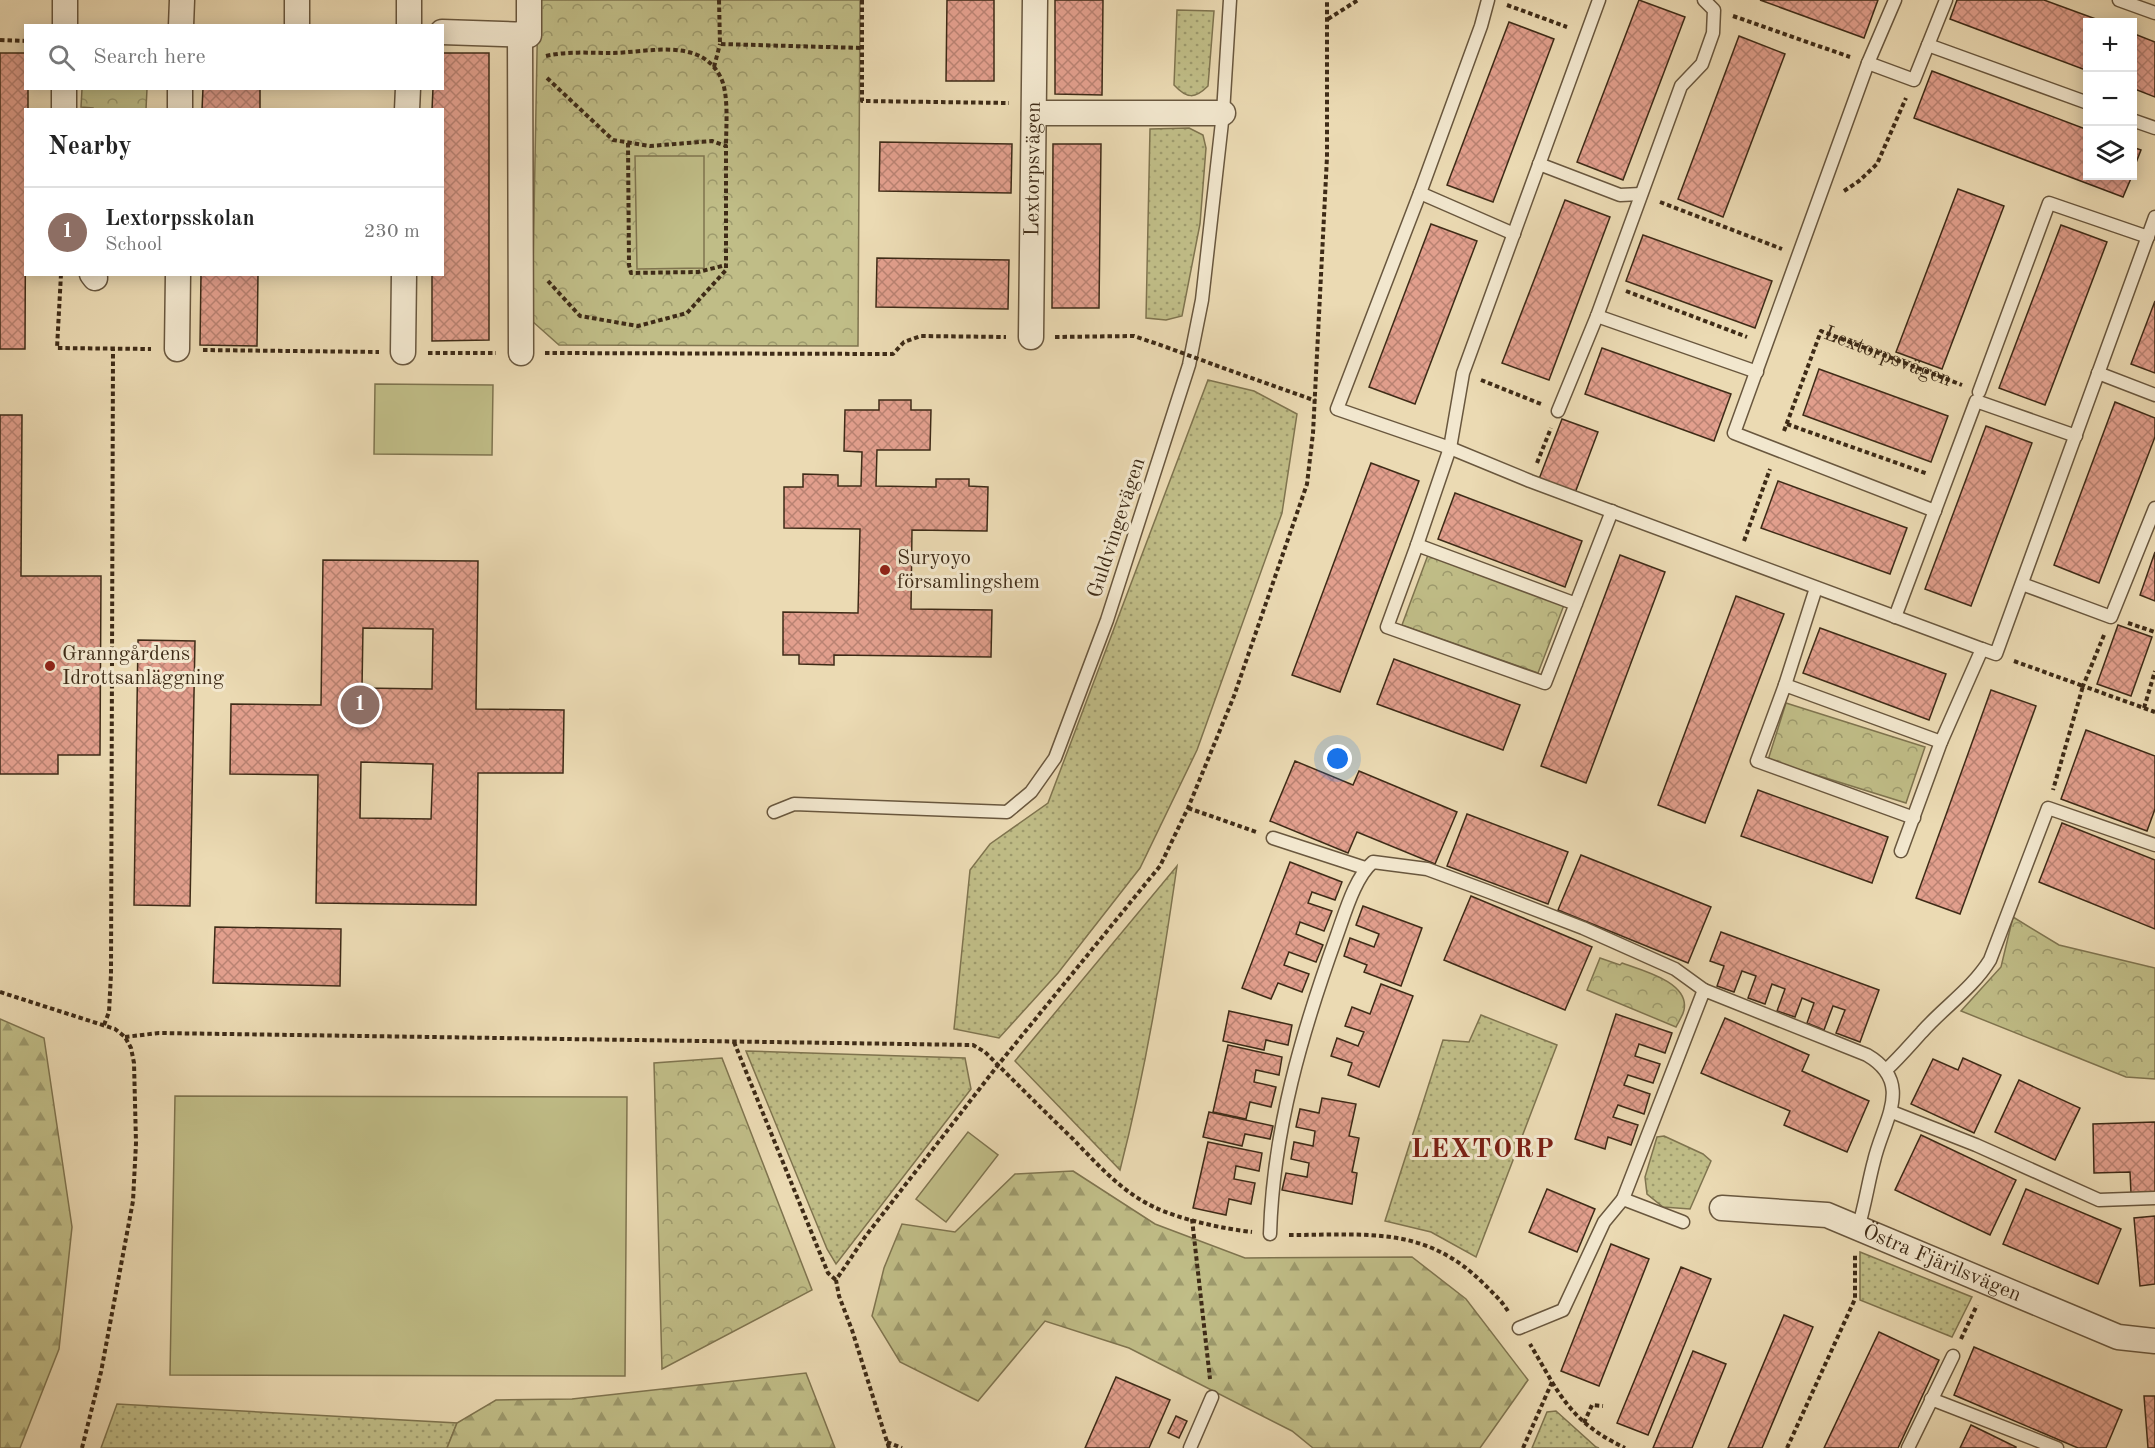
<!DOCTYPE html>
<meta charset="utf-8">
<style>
:root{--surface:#fff;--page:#f2f2f2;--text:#222;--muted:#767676;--line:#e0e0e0;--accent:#8f2418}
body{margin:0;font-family:"Old Standard TT",serif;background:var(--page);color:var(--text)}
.controls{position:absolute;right:18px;top:18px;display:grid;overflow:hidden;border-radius:0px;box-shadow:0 3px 15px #0003}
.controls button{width:54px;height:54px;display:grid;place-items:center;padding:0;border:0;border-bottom:2px solid var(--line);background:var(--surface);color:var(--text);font:30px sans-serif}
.you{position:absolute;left:1338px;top:759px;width:21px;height:21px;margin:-15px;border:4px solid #fff;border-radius:50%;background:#1a73e8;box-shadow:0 0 0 9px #1a73e833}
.badge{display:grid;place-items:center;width:39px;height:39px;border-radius:50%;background:var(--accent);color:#fff;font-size:20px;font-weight:700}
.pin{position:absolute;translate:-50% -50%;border:3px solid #fff;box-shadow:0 2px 6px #0006}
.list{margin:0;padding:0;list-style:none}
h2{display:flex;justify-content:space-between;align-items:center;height:78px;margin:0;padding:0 24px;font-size:26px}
h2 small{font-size:20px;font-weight:400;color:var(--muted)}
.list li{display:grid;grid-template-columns:39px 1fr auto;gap:18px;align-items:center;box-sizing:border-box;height:90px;padding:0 24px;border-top:2px solid var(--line)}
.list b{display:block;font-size:22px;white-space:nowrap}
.list p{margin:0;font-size:20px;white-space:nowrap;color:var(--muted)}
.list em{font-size:20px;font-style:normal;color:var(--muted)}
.icon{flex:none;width:33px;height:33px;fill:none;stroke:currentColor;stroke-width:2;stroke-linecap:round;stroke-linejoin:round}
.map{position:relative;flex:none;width:2155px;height:1448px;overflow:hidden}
.search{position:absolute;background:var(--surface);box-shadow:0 3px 15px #0003;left:24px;top:24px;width:420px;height:66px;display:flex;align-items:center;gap:15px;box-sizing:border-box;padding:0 21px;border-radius:0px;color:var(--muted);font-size:22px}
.panel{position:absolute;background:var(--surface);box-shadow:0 3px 15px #0003;left:24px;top:108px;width:420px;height:168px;border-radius:0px}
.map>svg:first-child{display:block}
.grass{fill:url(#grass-dots);stroke:#7f744f;stroke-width:1.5}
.forest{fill:url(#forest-firs);stroke:#7f744f;stroke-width:1.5}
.park{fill:url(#park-crowns);stroke:#7f744f;stroke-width:1.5}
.pitch{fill:#c0bd87;stroke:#7f744f;stroke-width:1.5}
.building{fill:url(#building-cross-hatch);stroke:#3e2b17;stroke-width:1.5;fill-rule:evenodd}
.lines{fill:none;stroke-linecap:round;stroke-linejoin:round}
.lane-casing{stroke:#69573e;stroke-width:15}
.street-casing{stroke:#69573e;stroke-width:27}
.path{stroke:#3e2b17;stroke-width:4;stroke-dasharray:4.5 3;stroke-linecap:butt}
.lane{stroke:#f2e7ce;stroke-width:12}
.street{stroke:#f2e7ce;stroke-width:24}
.path-bridge{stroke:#3e2b17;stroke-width:4;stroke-dasharray:4.5 3;stroke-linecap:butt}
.poi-dot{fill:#8f2418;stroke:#f2e7ce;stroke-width:2}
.labels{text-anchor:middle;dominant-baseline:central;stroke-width:6;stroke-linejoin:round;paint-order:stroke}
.street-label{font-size:21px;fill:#3e2b17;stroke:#f2e7ce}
.poi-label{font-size:21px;fill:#3e2b17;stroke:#f2e7ce;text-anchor:start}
.district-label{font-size:27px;font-weight:bold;letter-spacing:1.5px;fill:#7a1f14;stroke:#f2e7ce}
</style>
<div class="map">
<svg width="2155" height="1448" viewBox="0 0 2155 1448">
<defs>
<pattern id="grass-dots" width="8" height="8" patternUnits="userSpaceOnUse" patternTransform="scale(1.5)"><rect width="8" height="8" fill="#c0bd87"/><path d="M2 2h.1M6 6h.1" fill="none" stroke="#9d9a6d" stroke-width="1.8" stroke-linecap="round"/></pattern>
<pattern id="forest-firs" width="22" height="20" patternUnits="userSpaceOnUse" patternTransform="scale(1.5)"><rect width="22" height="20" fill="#c0bd87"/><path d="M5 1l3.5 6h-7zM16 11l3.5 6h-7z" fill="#9d9a6d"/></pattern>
<pattern id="park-crowns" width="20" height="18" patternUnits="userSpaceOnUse" patternTransform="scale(1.5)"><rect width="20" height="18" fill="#c0bd87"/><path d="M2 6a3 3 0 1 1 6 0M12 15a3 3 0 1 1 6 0" fill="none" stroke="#9d9a6d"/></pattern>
<pattern id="building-cross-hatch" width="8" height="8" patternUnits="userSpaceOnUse" patternTransform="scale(1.5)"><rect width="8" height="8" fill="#e29f8d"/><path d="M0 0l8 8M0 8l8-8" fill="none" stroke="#b98272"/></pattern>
</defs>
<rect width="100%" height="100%" fill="#ebdab3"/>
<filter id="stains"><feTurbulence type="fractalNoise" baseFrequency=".00333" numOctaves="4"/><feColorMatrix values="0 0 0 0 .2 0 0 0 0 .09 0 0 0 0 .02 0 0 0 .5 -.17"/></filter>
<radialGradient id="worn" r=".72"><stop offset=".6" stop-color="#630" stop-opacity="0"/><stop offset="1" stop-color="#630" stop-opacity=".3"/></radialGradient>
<!-- grass -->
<g class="grass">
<path d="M1177,10L1214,11L1208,86C1195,99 1187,99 1174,85Z"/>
<path d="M1189,128L1203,135L1206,148L1200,224L1182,316L1166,320L1146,318L1150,129Z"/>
<path d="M1208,380L1254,391L1297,414L1282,513L1197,750L1140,868L1058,973L999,1038L954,1029L970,870L990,844L1048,803Z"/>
<path d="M1177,866C1162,970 1146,1069 1120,1170L1015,1061Z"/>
<path d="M1481,1015L1557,1045L1476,1257L1431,1232L1385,1221L1443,1040L1469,1042Z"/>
<path d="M746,1051L965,1058L971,1089L836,1264L827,1249Z"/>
<path d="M1664,1136L1703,1154L1711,1161L1690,1209L1663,1207L1647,1194L1645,1177L1657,1137Z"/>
<path d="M1860,1252L1972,1297L1952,1337L1860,1300Z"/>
<path d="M117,1404L457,1423L447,1448H101Z"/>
<path d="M1556,1411L1596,1447L1599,1448H1532L1547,1412Z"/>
</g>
<!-- forest -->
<g class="forest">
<path d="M0,1019L44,1038L72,1227L59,1349L20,1448H0Z"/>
<path d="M1073,1171L1155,1224L1245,1258L1412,1257L1466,1299L1528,1380L1480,1448H1313L1292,1431L1129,1348L1045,1321L978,1401L900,1362L872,1316L884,1268L902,1224L955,1232L1015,1174Z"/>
<path d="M806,1373L835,1448H447L457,1423L496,1400L572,1399Z"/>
</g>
<!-- park -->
<g class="park">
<path d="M538,0H860L858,346L559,345L532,321Z"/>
<path d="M82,89H147L146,109L93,110V108L81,107Z"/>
<path d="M1428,555L1564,605L1538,673L1402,625Z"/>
<path d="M1786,703L1925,747L1906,803L1768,760Z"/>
<path d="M2013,917L2059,945L2155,968V1079L2126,1077L1961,1011L2001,967Z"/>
<path d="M1600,958L1620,965L1622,963C1641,970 1690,982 1684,1010C1683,1015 1679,1021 1676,1027L1587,990Z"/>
<path d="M722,1058L812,1290L662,1369L654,1063Z"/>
</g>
<!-- pitch -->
<g class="pitch">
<path d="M635,156H704V268L637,269Z"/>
<path d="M375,384L493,385L492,455L374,454Z"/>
<path d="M175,1096L627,1097L625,1376L170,1375Z"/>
<path d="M968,1132L998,1155L946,1222L916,1199Z"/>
</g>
<!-- building -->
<g class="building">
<path d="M947,0H994V81H946Z"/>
<path d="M1055,0H1103L1102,95L1055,94Z"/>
<path d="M1639,0L1685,17L1623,180L1577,162Z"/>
<path d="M1760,0H1878L1864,38Z"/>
<path d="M1957,0H2044L2104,22H2088V71L1950,19Z"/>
<path d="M1509,22L1554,39L1493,202L1447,185Z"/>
<path d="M2132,33L2155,42V97L2132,88Z"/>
<path d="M1739,36L1785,54L1723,217L1678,199Z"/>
<path d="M0,53H26V88H28V110H26L25,349H0Z"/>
<path d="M442,53H489V340L432,341V274H442V110H432L433,88H442Z"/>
<path d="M1932,71L2088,130V176H2132L2123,197L1914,118Z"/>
<path d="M203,88H260V110H202Z"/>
<path d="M880,142L1012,144L1011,193L879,191Z"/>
<path d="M1053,144H1101L1099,308H1052Z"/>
<path d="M2132,147L2141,150L2132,173Z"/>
<path d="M1958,189L2004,206L1942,369L1896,352Z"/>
<path d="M1565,200L1610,217L1549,380L1502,363Z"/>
<path d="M1431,224L1477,241L1415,404L1369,387Z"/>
<path d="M2061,225L2107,242L2045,405L1999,388Z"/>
<path d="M1643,235L1772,281L1755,328L1626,281Z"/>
<path d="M877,258L1009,260L1008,309L876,307Z"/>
<path d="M201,274H258L257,346L200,345Z"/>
<path d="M2155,301V373L2131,364Z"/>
<path d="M1602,348L1731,394L1714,441L1585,394Z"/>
<path d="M1819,369L1948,416L1931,462L1803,415Z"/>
<path d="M879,400H911V410H931L930,450H877L876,486L936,487V479H969V486L988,487L987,531L912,530L911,609L992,610L991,657L834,655V665L799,664V655H783V612L858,613L860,529L784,528V487H803V474L838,475V486H861L862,452L844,451L845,410H879Z"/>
<path d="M2115,402L2155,418V437L2099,583L2054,565Z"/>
<path d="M0,415H22L21,576H101L100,755H58V774H0Z"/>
<path d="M1562,419L1598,432L1575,493L1539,479Z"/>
<path d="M1986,426L2032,443L1971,606L1925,589Z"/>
<path d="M1371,463L1419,481L1340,692L1292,675Z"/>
<path d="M1778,481L1907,528L1890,574L1761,528Z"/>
<path d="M1455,493L1582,541L1565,587L1438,539Z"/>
<path d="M2155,552V601L2140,595Z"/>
<path d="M1620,555L1665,572L1586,783L1541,766Z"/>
<path d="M323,560L478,561L476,709L564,710L563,773H478L476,905L316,903L318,775L230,774L231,704L321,705ZM363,628L433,629L432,689L362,688ZM361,762L433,764L431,819L360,818Z"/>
<path d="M1736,596L1784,614L1705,823L1658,805Z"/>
<path d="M2118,625L2152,637L2131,696L2097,684Z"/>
<path d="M1820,628L1946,674L1929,720L1803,673Z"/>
<path d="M138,640L195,641L190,906L134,905Z"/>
<path d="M1394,659L1520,705L1503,750L1377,704Z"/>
<path d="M1991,690L2036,706L1960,914L1916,898Z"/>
<path d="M2086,730L2155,756V809L2147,831L2061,799Z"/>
<path d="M1295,761L1353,785L1359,771L1457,812L1435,864L1357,832L1348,853L1270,821Z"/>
<path d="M1758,790L1888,837L1872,883L1741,836Z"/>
<path d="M1467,814L1568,852L1548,904L1447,866Z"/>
<path d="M2062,823L2155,860V929L2039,882Z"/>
<path d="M1581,855L1711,907L1688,963L1558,910Z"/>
<path d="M1290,862L1342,882L1335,900L1312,892L1308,903L1332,911L1324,931L1300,922L1296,934L1323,945L1316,962L1289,952L1284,965L1309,974L1302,992L1278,983L1271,999L1242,988Z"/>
<path d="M1471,896L1592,947L1565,1010L1444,960Z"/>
<path d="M1363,906L1422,928L1401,986L1364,972L1367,965L1344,956L1350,938L1374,947L1379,934L1356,925Z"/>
<path d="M215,927L341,929L340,986L213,983Z"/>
<path d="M1721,932L1879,990L1860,1042L1836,1033L1845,1010L1833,1006L1824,1030L1807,1023L1814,1003L1802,998L1795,1017L1777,1011L1785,989L1772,984L1765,1004L1748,998L1756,976L1742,971L1734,992L1717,986L1724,966L1710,961Z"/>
<path d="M1381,984L1413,996L1379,1087L1348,1075L1352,1063L1331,1056L1337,1038L1358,1046L1364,1032L1345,1026L1352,1007L1370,1014Z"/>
<path d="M1229,1011L1292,1025L1288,1045L1266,1040L1264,1050L1223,1041Z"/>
<path d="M1616,1014L1672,1033L1665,1053L1639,1044L1635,1056L1660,1064L1653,1083L1628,1075L1624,1085L1650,1094L1644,1114L1618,1105L1613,1117L1638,1125L1631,1145L1608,1137L1605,1149L1575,1139Z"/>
<path d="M1725,1018L1809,1055L1802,1071L1869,1101L1847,1152L1784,1125L1790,1111L1701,1073Z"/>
<path d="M1228,1045L1282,1057L1279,1075L1256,1070L1254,1082L1276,1087L1271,1107L1250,1102L1246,1119L1213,1112Z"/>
<path d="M1963,1058L2001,1075L1974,1133L1911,1104L1933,1059L1958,1070Z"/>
<path d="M2019,1080L2080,1108L2055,1160L1995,1132Z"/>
<path d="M1322,1098L1356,1104L1349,1136L1359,1138L1352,1172L1357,1173L1352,1204L1282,1190L1286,1173L1307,1177L1309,1163L1291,1159L1294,1142L1313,1146L1315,1131L1296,1127L1300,1109L1319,1113Z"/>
<path d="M1209,1112L1273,1126L1270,1139L1245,1134L1242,1146L1203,1137Z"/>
<path d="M2155,1122V1193H2131L2130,1172L2094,1173L2093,1124Z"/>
<path d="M1921,1135L2016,1180L1990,1235L1895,1190Z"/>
<path d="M1208,1142L1262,1153L1259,1171L1236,1166L1234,1179L1255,1183L1251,1204L1229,1199L1226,1215L1193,1208Z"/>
<path d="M1547,1189L1595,1209L1577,1252L1529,1232Z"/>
<path d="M2026,1189L2121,1229L2098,1284L2003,1244Z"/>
<path d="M2155,1216V1284L2140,1286L2134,1218Z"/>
<path d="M1611,1244L1649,1259L1599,1386L1561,1371Z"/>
<path d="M1681,1267L1711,1279L1648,1435L1617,1423Z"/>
<path d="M1784,1315L1813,1327L1762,1448H1728Z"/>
<path d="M1879,1332L1939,1360L1898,1448H1824Z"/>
<path d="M1974,1347L2122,1410L2106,1448H2078L1954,1395Z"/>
<path d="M1693,1351L1726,1364L1692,1448H1653Z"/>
<path d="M1116,1377L1170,1400L1149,1448H1085Z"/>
<path d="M2144,1396H2155V1448H2148Z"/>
<path d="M1176,1416L1187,1421L1179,1438L1168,1433Z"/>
<path d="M1971,1425L2016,1447V1448H1960Z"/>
</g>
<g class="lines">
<defs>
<g id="lane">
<path d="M1488,0L1481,26L1420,193L1514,234"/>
<path d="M1895,0L1868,63L1734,433L1935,511"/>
<path d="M2119,0L2155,13"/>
<path d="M1928,45L2088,103"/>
<path d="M1868,63L1914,80L1946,0"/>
<path d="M2132,120L2155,128"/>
<path d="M1539,164L1620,195L1641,194"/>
<path d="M1420,193L1337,409L1450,448L1530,481L1982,649"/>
<path d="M1597,316L1757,372"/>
<path d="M2098,373L2155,395"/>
<path d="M1979,392L2049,203L2148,237"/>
<path d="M1558,411L1597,316L1681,86L1702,64L1713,33L1714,10L1704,0"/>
<path d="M1417,545L1450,448L1463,373L1599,0"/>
<path d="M2022,584L2111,617L2155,508"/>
<path d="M1576,604L1417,545L1387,627L1545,683L1612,511"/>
<path d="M1895,617L1976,401L2076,436"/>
<path d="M1785,685L1816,588"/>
<path d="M774,812L794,804L1007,812L1031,792L1055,758L1107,620L1189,365L1202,300L1223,113L1230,0"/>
<path d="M1914,818L1757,761L1785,685L1941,742"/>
<path d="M1273,838L1365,868"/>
<path d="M1901,851L1941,742L1982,649L1996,654L2155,217"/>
<path d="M1886,1070C1899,1058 1910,1045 1922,1032C1944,1007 1972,989 1990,960L2048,808L2155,845"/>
<path d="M1892,1112L1976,1145L2099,1200L2155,1198"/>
<path d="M1623,1199L1704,990L1867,1055C1915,1083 1883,1121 1874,1161C1868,1183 1865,1206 1858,1228"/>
<path d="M1270,1234C1273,1130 1302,1032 1337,935C1345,913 1355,877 1373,862L1427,869L1487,891L1583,928L1675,969L1704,990"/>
<path d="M1519,1328L1563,1310L1604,1222L1623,1199L1683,1222"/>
<path d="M1931,1399L2057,1448"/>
<path d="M1190,1448L1212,1397"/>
<path d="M1908,1448L1953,1356"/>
</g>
<g id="street">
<path d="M297,0V26"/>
<path d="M65,26V0"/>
<path d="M181,26L182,0"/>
<path d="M409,26V0"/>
<path d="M442,32L529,35V0"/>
<path d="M520,34L521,353"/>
<path d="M64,110V88"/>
<path d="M180,110V88"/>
<path d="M407,110L408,88"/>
<path d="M1034,113H1223"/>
<path d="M92,274L95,278"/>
<path id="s2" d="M1031,337L1035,0"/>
<path d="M177,349L178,274"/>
<path d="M403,352L404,274"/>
<path id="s3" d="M1722,1208L1827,1215L2118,1337L2155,1341"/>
</g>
</defs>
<!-- lane casing -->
<use href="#lane" class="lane-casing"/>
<!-- street casing -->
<use href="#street" class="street-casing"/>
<!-- path -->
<g class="path">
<path d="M719,0L720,44L862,48"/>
<path d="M862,0V101L1009,103"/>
<path d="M1507,5L1567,27"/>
<path d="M1733,16L1850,57"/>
<path d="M1328,19L1358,0"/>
<path d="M0,40L26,41"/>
<path d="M546,56C567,51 590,53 611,53C646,53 701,36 721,78C729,95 726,127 726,146"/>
<path d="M714,67L720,44"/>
<path d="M547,78L613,140L650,146L712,141L726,146V270L687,313L638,326L580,316L548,281"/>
<path d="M628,143L629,265L631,273L698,272L726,265"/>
<path d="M1844,191L1859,181L1877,164L1906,98"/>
<path d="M1660,202L1782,249"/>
<path d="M61,274L57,348L151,349"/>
<path d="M1626,291L1747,337"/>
<path d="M1055,337L1134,336L1166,347"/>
<path d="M203,350L379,352"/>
<path d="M428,353H496"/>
<path d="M545,353L893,354L904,342L921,336L1006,337"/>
<path d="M1215,365L1316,401"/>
<path d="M1481,380L1541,404"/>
<path d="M1787,424L1928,474"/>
<path id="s1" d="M1784,431L1821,331L1962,385"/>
<path d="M1537,463L1551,428"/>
<path d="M1744,541L1770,469"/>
<path d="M2128,623L2155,632"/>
<path d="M2104,635L2083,686L2155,712"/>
<path d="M2014,661L2083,686L2053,790"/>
<path d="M2144,708L2155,671"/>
<path d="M1188,808L1256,832"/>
<path d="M0,992L115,1029L125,1037L131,1048L134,1063L136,1143L133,1201L101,1372L82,1448"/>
<path d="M104,1025L109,1012L111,974L113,349"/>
<path d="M125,1037L159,1033L973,1045L985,1052C1014,1081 1043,1110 1073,1139C1097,1164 1122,1192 1154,1207C1178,1219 1224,1229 1252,1232"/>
<path d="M734,1042L828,1273L836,1280"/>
<path d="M1192,1219L1210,1379"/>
<path d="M1289,1235C1366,1235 1426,1225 1485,1285C1494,1294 1503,1302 1509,1313"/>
<path d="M1961,1339L1977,1305"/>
<path d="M1552,1382C1572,1415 1590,1431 1625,1448"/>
<path d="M1584,1423L1592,1405L1603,1406"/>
<path d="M887,1442L902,1448"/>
<path d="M889,1448L852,1330L839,1296L836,1280L865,1237L998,1065L1160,866L1188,808L1234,696L1307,484L1313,433L1327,157V0"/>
<path d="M1523,1448L1552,1382L1530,1344"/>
<path d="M1787,1448L1855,1299V1254"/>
</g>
<!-- lane -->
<use href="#lane" class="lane"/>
<!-- street -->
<use href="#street" class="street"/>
<!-- path-bridge -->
<path class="path-bridge" d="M1166,347L1215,365"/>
</g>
<!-- markers -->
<g class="poi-dot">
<circle cx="885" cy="570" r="6"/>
<circle cx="50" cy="666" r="6"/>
</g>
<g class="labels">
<!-- street labels -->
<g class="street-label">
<text stroke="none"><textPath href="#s2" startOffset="168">Lextorpsvägen</textPath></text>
<text stroke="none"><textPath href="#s1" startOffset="178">Lextorpsvägen</textPath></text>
<text transform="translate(1117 528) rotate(-72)">Guldvingevägen</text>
<text stroke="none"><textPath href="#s3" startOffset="230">Östra Fjärilsvägen</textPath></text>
</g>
<!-- poi labels -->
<g class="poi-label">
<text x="897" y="558">Suryoyo<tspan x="897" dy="24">församlingshem</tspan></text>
<text x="62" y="654">Granngårdens<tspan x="62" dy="24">Idrottsanläggning</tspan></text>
</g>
<!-- district labels -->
<g class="district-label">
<text x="1483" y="1149">LEXTORP</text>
</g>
</g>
<rect width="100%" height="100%" filter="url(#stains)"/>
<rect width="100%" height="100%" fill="url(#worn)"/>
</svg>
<div class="controls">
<button>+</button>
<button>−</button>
<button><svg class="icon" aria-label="layers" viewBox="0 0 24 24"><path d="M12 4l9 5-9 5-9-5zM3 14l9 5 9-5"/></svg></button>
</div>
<div class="you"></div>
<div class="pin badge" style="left:360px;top:705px;background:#8d6e63">1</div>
<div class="search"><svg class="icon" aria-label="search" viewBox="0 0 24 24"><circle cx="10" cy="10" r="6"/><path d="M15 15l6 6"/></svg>Search here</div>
<section class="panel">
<h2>Nearby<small></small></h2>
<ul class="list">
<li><span class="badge" style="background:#8d6e63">1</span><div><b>Lextorpsskolan</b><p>School</p></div><em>230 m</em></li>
</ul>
</section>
</div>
